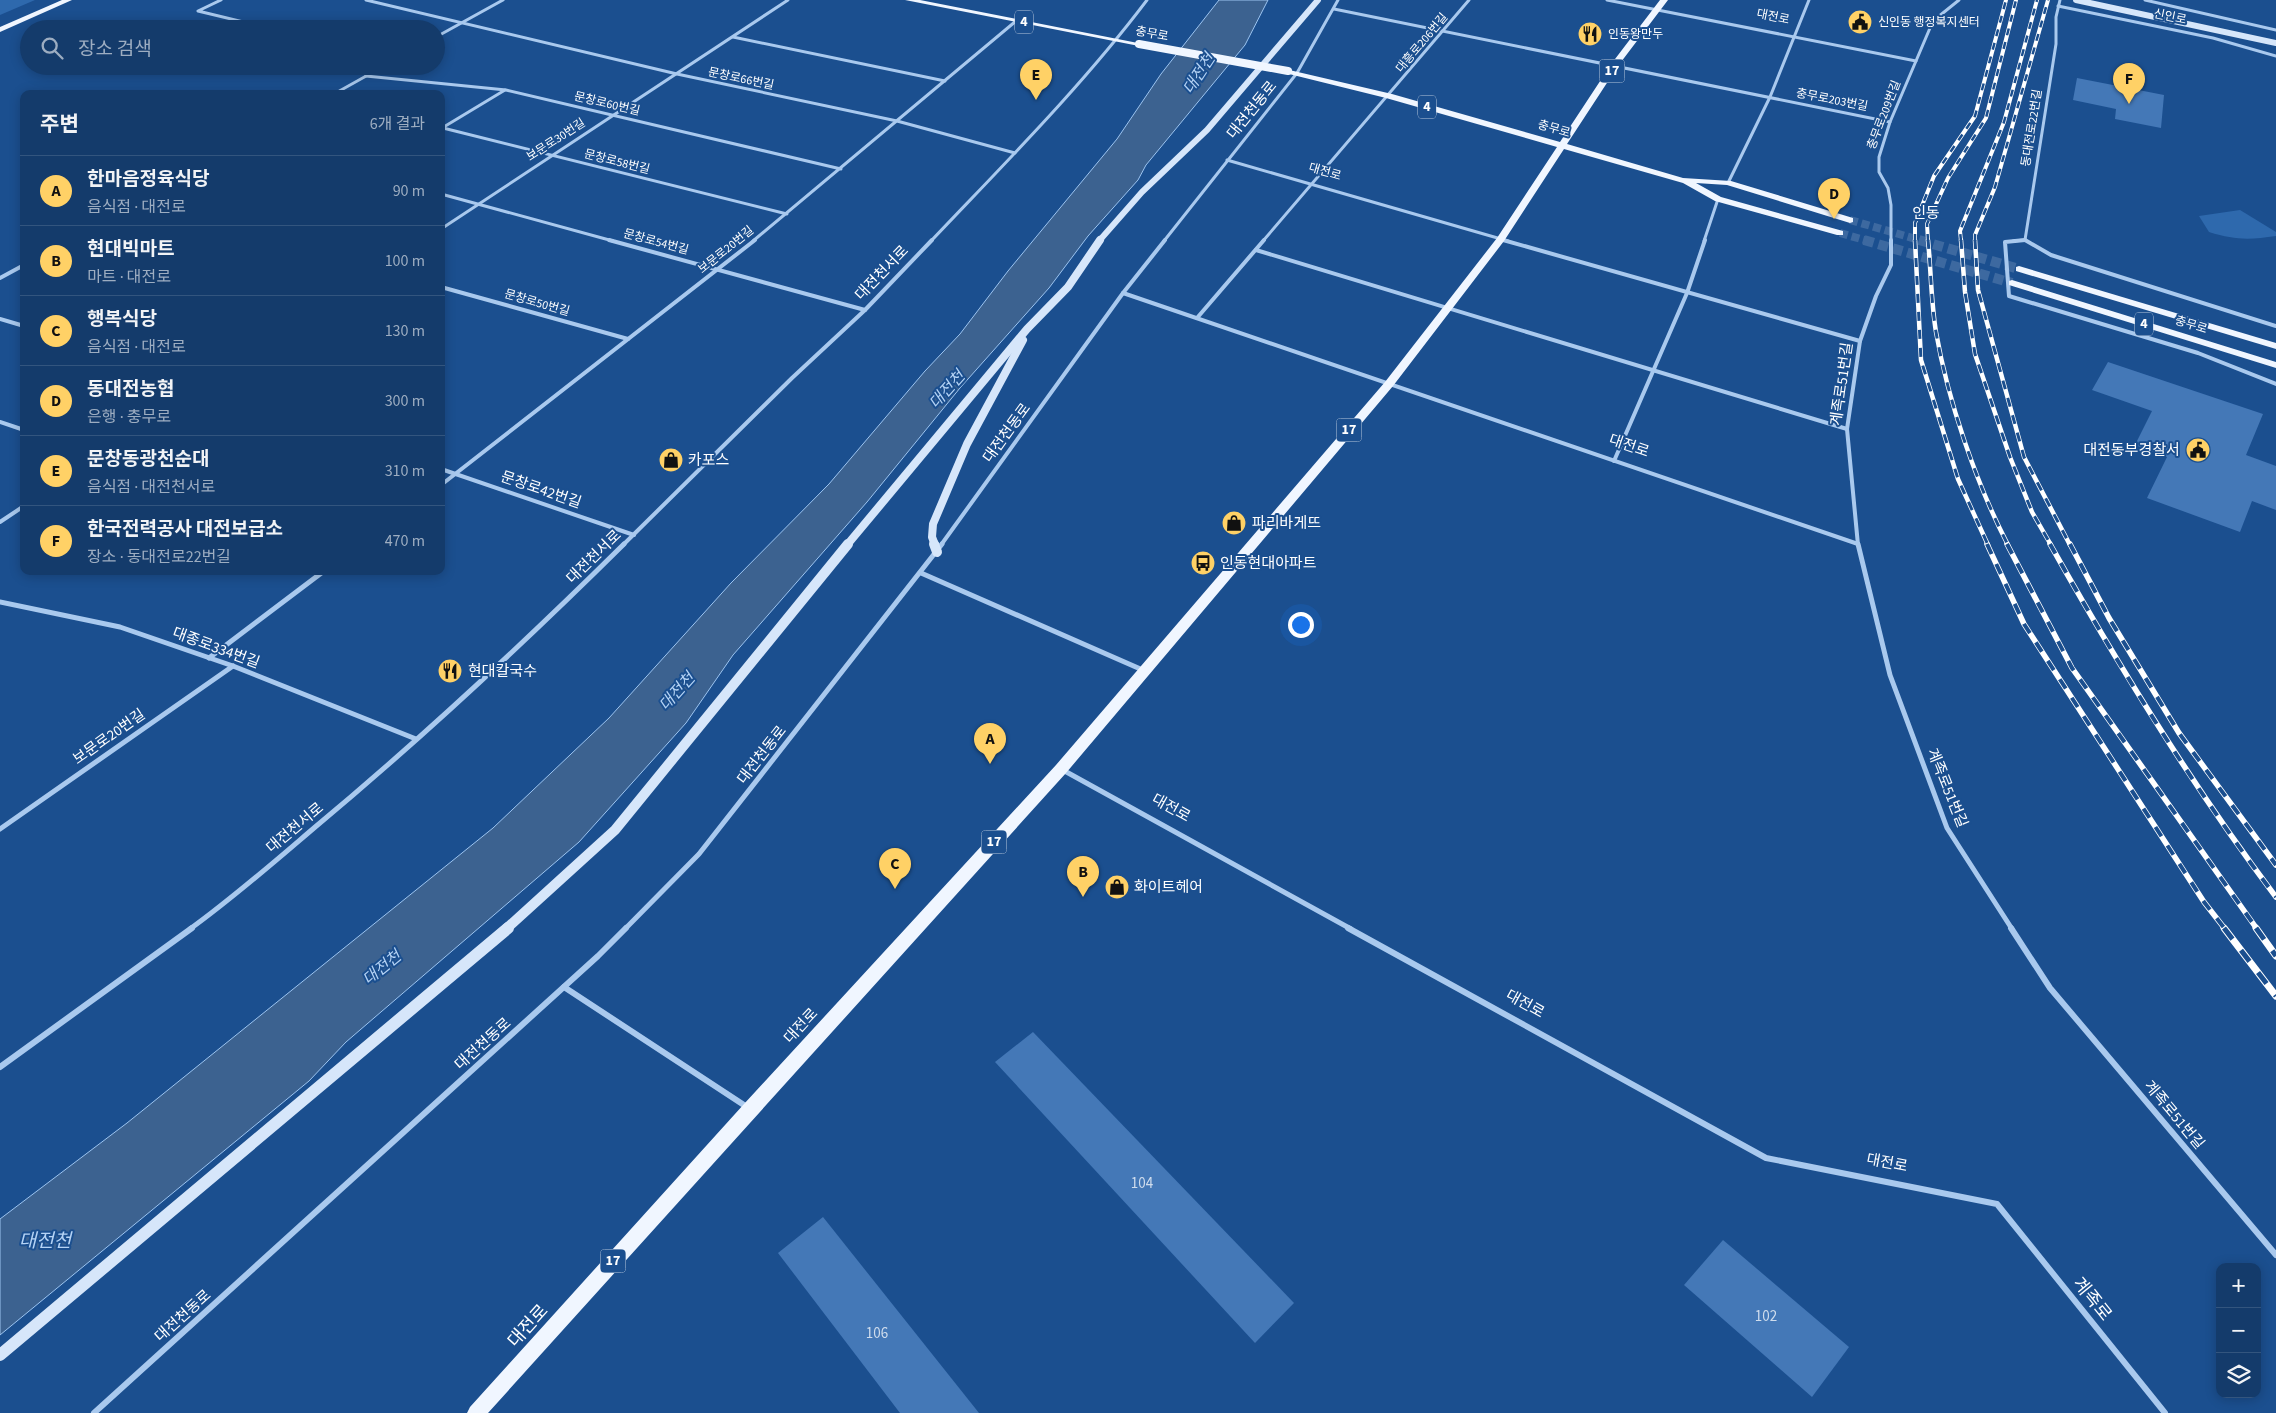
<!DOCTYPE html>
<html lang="ko">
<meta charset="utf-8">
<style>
:root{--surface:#143b6b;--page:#214673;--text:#f1f3f6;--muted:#9dadc1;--line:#33557e;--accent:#ffd166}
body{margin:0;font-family:"Source Sans 3","Noto Sans KR",sans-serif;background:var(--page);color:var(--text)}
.controls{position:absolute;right:15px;bottom:15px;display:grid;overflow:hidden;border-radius:10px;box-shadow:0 2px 12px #0003}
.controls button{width:45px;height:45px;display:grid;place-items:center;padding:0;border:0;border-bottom:1px solid var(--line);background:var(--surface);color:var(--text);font:25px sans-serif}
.you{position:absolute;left:1300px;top:624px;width:18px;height:18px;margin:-12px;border:4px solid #fff;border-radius:50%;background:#1a73e8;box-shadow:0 0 0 8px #1a73e833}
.badge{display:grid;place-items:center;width:32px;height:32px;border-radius:50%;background:var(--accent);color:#111;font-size:16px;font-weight:700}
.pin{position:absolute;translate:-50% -41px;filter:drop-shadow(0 1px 2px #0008)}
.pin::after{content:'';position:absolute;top:26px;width:18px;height:15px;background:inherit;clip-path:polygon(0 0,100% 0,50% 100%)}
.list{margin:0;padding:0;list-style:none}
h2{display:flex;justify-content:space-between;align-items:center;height:65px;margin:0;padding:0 20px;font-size:21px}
h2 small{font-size:16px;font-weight:400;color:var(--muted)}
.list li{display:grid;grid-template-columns:32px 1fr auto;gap:15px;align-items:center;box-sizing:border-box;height:70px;padding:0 20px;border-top:1px solid var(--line)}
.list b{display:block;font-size:19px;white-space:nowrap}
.list p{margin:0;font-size:16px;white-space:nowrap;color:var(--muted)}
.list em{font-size:16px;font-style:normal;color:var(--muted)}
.icon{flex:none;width:28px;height:28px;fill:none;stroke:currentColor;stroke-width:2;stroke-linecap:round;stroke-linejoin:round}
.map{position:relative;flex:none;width:2276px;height:1413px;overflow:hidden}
.search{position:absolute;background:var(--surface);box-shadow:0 2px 12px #0003;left:20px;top:20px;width:425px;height:55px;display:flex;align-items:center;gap:12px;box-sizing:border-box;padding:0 18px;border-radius:28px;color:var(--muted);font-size:19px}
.panel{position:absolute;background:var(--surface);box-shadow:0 2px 12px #0003;left:20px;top:90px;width:425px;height:485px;border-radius:10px}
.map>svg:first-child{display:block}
.green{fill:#2e69ad}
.water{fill:#3c6290;stroke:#9cc4f0}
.building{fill:#4478b7}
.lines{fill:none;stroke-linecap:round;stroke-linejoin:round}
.primary-tunnel-far1{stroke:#3d69a0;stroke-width:8;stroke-dasharray:8 4;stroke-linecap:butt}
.primary-tunnel{stroke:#3d69a0;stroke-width:10;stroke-dasharray:10 5;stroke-linecap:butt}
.street-far3{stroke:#a9c9ee;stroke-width:3}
.street-far2{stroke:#a9c9ee;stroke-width:4}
.street-far1{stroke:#a9c9ee;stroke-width:5}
.street{stroke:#a9c9ee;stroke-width:6}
.secondary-far3{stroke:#d6e6fa;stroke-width:6}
.secondary-far2{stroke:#d6e6fa;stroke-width:8}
.secondary-far1{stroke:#d6e6fa;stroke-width:10}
.secondary{stroke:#d6e6fa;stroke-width:12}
.primary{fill:#f0f6ff;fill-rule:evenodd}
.rail-far3-casing{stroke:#fff;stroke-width:4}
.rail-far2-casing{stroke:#fff;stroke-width:4.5}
.rail-far1-casing{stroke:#fff;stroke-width:5.5}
.rail-casing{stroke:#fff;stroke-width:7}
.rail-far3{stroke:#1b4f8f;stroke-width:2.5;stroke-dasharray:7;stroke-linecap:butt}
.rail-far2{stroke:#1b4f8f;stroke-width:3;stroke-dasharray:9;stroke-linecap:butt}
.rail-far1{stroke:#1b4f8f;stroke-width:4;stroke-dasharray:11;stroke-linecap:butt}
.rail{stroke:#1b4f8f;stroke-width:5;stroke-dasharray:14;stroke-linecap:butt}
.primary-bridge{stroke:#f0f6ff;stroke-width:8}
.labels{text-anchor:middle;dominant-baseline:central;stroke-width:4;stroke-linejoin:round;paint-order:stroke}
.far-street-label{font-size:12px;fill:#fff;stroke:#1b4f8f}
.far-poi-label{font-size:12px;fill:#fff;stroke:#1b4f8f;text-anchor:start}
.shield{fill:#1b4f8f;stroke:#bbcadd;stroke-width:1}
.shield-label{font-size:14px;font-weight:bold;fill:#fff}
.street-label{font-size:15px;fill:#fff;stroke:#1b4f8f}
.far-quarter-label{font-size:15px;fill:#fff;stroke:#1b4f8f}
.poi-label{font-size:15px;fill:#fff;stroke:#1b4f8f;text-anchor:start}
.near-number-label{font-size:15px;fill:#d0dded}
.water-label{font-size:16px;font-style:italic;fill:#b5d3f5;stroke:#1b4f8f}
.near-street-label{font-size:18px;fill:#fff;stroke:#1b4f8f}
.near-water-label{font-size:19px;font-style:italic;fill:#b5d3f5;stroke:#1b4f8f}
</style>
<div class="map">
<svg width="2276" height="1413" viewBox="0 0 2276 1413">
<rect width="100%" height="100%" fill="#1b4f8f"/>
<!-- green -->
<g class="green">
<path d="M0,0H35L0,15Z"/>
<path d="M2240,210L2276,232V236C2249,240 2235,240 2209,232L2199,216Z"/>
</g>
<!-- water -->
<path class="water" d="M1219,0H1268L1245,45L1146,165L1138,180L1088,236L1049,288L960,388L867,502L733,655L686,723L579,842L346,1042L309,1081L0,1335V1219L127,1123L493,828L609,718L731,583L829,484L925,371L960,334L1008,271L1117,139L1161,74Z"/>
<!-- building -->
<g class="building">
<path d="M2077,78L2164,95L2161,128L2115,119L2116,109L2073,100Z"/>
<path d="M2108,362L2263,414L2246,455L2276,466V510L2252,501L2240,532L2147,498L2167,457L2135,445L2152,411L2092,390Z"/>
<path d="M1033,1032L1294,1303L1255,1343L995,1062Z"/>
<path d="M823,1217L979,1413H900L778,1253Z"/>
<path d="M1723,1240L1849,1347L1812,1397L1684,1285Z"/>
</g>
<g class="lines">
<!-- primary-tunnel-far1 -->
<g class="primary-tunnel-far1">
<path d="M1850,220L1923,241"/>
<path d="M1840,233L1868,241"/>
</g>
<!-- primary-tunnel -->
<g class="primary-tunnel">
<path d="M1864,240L2012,283"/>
<path d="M1919,240L2019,269"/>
</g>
<!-- street-far3 -->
<g class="street-far3">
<path d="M221,0L198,11L273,29"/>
<path d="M366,0L677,74L897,121L1015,153"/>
<path d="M1607,0L1916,61"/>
<path d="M2145,0L2276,30"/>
<path d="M2058,6L2213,38L2276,56"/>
<path d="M1334,9L1890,122"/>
<path d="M436,37L503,0"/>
<path d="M733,37L945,81"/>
<path d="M366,76L506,90L841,169"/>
<path d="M334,94L384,66"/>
<path d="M442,128L505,90"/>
<path d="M443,128L787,214"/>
<path d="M1227,160L1508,241"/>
<path d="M1728,183L1770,97L1809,0"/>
<path d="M441,194L613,241"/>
<path d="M441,229L788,0"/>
<path d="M2025,240L2027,241"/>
<path d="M753,241L1016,21"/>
<path d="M931,241C1005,163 1082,86 1147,0"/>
<path d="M1164,241L1297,73L1338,0"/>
<path d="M1263,241L1469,0"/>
<path d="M1704,241L1718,199"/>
<path d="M1891,241V205L1888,188L1879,172V157L1890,122L1933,21L1959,0"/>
<path d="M2013,241L2025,240L2056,44V17L2060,0"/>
</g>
<!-- street-far2 -->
<g class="street-far2">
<path d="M609,240L865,310"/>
<path d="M1503,240L1860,341"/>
<path d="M2025,240L2005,242L2009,296L2198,353L2276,384"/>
<path d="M2025,240L2051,255L2276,326"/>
<path d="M1256,250L1847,429"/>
<path d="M0,278L24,265"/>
<path d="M441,287L628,339"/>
<path d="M1123,293L1858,544"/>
<path d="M1197,318L1264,240"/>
<path d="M0,319L24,326"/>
<path d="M0,422L24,430"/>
<path d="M1614,461L1687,293L1705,240"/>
<path d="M441,469L634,535"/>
<path d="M441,485L755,240"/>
<path d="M0,522L24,506"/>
<path d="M623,545L792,378L865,310L932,240"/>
<path d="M941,545L1123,293L1165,240"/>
<path d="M1858,545L1847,429L1860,341L1876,296L1891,265V240"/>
</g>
<!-- street-far1 -->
<g class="street-far1">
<path d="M1858,544L1890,675L1947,828L2012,929"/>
<path d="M921,573L1145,671"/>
<path d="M0,602L120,627L233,666L416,739"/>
<path d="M209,658L324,571"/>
<path d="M1061,769L1351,929"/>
<path d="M0,829L233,666"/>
<path d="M190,929C233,898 273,863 314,828C422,738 524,643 624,544"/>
<path d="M625,929L699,854L942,544"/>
</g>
<!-- street -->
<g class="street">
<path d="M1348,928L1766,1158L1997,1204L2165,1413"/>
<path d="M2011,928L2050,988L2276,1255"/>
<path d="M564,987L747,1107"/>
<path d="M0,1067L192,928"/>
<path d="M94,1413L598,956L626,928"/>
</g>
<!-- secondary-far3 -->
<g class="secondary-far3">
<path d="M2076,0L2276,43"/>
<path d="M1099,241L1142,192L1207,130L1318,0"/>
</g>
<!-- secondary-far2 -->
<g class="secondary-far2">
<path d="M847,545L1027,329L1068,287L1100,240"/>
<path d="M935,545L932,537L933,524L967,444L1023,340"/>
</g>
<!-- secondary-far1 -->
<g class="secondary-far1">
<path d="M934,544L937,552"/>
<path d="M506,929L615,830L848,544"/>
</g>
<!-- secondary -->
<path class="secondary" d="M0,1355L508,928"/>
<!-- primary -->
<g class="primary">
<path d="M62,0H72L0,32V27Z"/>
<path d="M905,0H920L1143,44L1139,46Z"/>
<path d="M1660,0H1668L1618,66L1567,144L1683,178L1731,181L1853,218V222L1850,223L1727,185L1696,183L1721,197L1843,231V235H1837L1715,201L1683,183L1564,149L1504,241L1393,386L1066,773L488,1413H467L470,1407L744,1104L1056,765L1385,382L1497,238L1557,147L1386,98L1285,73V69L1392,94L1560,142L1612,63Z"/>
<path d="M2019,266L2276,343V349L2016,271V267Z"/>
<path d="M2012,280L2276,362V368L2009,285V281Z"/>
</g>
<defs>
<g id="rail-far3">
<path d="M1915,241V223L1934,176L1975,116L2006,0"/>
<path d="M1928,241L1927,224L1948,178L1986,118L2016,0"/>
<path d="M1961,241L1960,231L2004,122L2037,0"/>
<path d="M1975,241V235L1995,187L2048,0"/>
</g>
<g id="rail-far2">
<path d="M1915,240L1921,360L1958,479L1988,545"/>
<path d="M1928,240C1931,270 1931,302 1936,332C1948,401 1976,483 2008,545"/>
<path d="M1961,240L1965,292L1975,354L2010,457L2032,512L2051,545"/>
<path d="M1975,240L1978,290L2024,457L2070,545"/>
</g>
<g id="rail-far1">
<path d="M1987,544L2024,624L2204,902L2225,929"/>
<path d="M2007,544L2072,668L2257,929"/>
<path d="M2050,544C2118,665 2192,786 2276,897"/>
<path d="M2070,544L2109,618L2179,733L2276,865"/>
</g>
<g id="rail">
<path d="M2224,928L2276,996"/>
<path d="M2256,928L2276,956"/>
</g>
</defs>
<!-- rail-far3 casing -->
<use href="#rail-far3" class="rail-far3-casing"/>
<!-- rail-far2 casing -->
<use href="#rail-far2" class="rail-far2-casing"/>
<!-- rail-far1 casing -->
<use href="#rail-far1" class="rail-far1-casing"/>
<!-- rail casing -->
<use href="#rail" class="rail-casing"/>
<!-- rail-far3 -->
<use href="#rail-far3" class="rail-far3"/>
<!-- rail-far2 -->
<use href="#rail-far2" class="rail-far2"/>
<!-- rail-far1 -->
<use href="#rail-far1" class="rail-far1"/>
<!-- rail -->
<use href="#rail" class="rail"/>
<!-- primary-bridge -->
<path class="primary-bridge" d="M1139,44L1288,71"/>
</g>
<!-- icons -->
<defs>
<symbol id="civic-disc" viewBox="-11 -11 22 22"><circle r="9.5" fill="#ffd166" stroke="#1b4f8f"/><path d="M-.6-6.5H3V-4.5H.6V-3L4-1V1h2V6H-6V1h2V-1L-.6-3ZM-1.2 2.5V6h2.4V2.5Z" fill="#111"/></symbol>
<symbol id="restaurant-disc" viewBox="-11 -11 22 22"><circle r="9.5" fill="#ffd166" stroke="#1b4f8f"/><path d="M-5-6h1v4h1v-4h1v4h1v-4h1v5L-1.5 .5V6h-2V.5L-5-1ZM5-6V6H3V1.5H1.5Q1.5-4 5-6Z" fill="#111"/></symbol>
<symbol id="shop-disc" viewBox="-11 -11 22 22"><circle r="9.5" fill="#ffd166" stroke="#1b4f8f"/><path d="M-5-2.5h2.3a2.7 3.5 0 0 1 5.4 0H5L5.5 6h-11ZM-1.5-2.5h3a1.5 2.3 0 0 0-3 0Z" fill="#111"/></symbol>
<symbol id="bus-disc" viewBox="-11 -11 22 22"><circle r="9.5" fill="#ffd166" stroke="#1b4f8f"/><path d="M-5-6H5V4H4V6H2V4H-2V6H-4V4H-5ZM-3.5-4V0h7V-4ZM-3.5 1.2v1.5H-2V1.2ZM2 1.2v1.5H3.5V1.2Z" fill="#111"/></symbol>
</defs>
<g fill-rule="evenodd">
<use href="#civic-disc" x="1846" y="8" width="28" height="28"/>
<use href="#restaurant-disc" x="1576" y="20" width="28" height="28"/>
<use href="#civic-disc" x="2184" y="436" width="28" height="28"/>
<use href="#shop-disc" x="657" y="446" width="28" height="28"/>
<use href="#shop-disc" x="1220" y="509" width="28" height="28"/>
<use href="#bus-disc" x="1189" y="549" width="28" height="28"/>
<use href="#restaurant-disc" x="436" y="657" width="28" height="28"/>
<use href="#shop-disc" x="1103" y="873" width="28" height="28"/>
</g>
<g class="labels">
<!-- far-street labels -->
<g class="far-street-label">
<text transform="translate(1773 17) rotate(12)">대전로</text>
<text transform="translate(2170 17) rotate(12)">신인로</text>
<text transform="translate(1152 34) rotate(10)">충무로</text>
<text transform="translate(1422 43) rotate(-50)">대흥로206번길</text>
<text transform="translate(741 79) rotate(12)">문창로66번길</text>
<text transform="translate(1832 100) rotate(11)">충무로203번길</text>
<text transform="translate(607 104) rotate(13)">문창로60번길</text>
<text transform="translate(1884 115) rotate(-69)">충무로209번길</text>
<text transform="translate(2032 128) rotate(-81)">동대전로22번길</text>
<text transform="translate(1554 129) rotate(16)">충무로</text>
<text transform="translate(556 140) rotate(-33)">보문로30번길</text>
<text transform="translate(617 162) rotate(14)">문창로58번길</text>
<text transform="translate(1325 172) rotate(16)">대전로</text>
<text transform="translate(656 242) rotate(15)">문창로54번길</text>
<text transform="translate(726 250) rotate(-39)">보문로20번길</text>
<text transform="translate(537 303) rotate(16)">문창로50번길</text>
<text transform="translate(2191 325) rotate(17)">충무로</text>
</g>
<!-- far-poi labels -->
<g class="far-poi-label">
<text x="1878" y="22">신인동 행정복지센터</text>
<text x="1608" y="34">인동왕만두</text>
</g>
<!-- shield labels -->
<g class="shield">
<rect x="1015" y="10.5" width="18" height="23" rx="4"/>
<rect x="1599.5" y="59.5" width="25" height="23" rx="4"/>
<rect x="1418" y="95.5" width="18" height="23" rx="4"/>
<rect x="2135" y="312.5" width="18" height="23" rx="4"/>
<rect x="1336.5" y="418.5" width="25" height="23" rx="4"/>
<rect x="981.5" y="830.5" width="25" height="23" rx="4"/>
<rect x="600.5" y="1249.5" width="25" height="23" rx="4"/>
</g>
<g class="shield-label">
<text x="1024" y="22">4</text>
<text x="1612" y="71">17</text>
<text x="1427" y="107">4</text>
<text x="2144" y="324">4</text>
<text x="1349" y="430">17</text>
<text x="994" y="842">17</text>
<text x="613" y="1261">17</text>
</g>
<!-- street labels -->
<g class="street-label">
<text transform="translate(1252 110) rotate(-51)">대전천동로</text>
<text transform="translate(882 273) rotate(-46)">대전천서로</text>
<text transform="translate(1842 384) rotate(-82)">계족로51번길</text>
<text transform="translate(1007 433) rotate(-54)">대전천동로</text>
<text transform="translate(1629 446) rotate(19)">대전로</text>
<text transform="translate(541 490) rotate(19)">문창로42번길</text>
<text transform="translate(594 557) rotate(-44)">대전천서로</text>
<text transform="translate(216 648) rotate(20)">대종로334번길</text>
<text transform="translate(109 737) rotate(-35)">보문로20번길</text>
<text transform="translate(762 755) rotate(-52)">대전천동로</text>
<text transform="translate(1947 788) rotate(68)">계족로51번길</text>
<text transform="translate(1171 808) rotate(29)">대전로</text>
<text transform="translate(295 828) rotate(-40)">대전천서로</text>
<text transform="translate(1525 1004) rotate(29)">대전로</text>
<text transform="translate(801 1026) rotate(-47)">대전로</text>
<text transform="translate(483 1044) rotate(-42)">대전천동로</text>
<text transform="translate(2174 1115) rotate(50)">계족로51번길</text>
<text transform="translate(1887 1163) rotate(11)">대전로</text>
<text transform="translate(183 1316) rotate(-42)">대전천동로</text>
</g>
<!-- far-quarter labels -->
<g class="far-quarter-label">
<text x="1926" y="213">인동</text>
</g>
<!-- poi labels -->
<g class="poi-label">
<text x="2180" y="450" text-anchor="end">대전동부경찰서</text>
<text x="688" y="460">카포스</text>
<text x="1252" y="523">파리바게뜨</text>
<text x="1220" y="563">인동현대아파트</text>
<text x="468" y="671">현대칼국수</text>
<text x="1134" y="887">화이트헤어</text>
</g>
<!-- near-number labels -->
<g class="near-number-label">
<text x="1142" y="1183">104</text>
<text x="1766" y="1316">102</text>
<text x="877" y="1333">106</text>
</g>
<!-- water labels -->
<g class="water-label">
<text transform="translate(1199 74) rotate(-57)">대전천</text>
<text transform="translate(947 390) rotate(-48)">대전천</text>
<text transform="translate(677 692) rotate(-48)">대전천</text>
<text transform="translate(382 968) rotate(-39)">대전천</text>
</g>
<!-- near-street labels -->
<g class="near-street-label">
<text transform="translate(2092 1299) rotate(51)">계족로</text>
<text transform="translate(528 1326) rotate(-48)">대전로</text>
</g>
<!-- near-water labels -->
<g class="near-water-label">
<text x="45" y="1241">대전천</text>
</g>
</g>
</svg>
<div class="controls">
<button>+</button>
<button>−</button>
<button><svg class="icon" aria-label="layers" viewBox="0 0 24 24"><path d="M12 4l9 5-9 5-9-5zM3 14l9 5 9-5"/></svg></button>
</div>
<div class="you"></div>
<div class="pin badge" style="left:990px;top:764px">A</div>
<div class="pin badge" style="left:1083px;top:897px">B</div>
<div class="pin badge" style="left:895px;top:889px">C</div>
<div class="pin badge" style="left:1834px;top:219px">D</div>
<div class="pin badge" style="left:1036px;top:100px">E</div>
<div class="pin badge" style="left:2129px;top:104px">F</div>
<div class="search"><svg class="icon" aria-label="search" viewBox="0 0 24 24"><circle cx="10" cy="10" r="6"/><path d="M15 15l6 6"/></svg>장소 검색</div>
<section class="panel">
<h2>주변<small>6개 결과</small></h2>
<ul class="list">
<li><span class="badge">A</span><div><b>한마음정육식당</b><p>음식점 · 대전로</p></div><em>90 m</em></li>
<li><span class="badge">B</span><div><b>현대빅마트</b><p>마트 · 대전로</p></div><em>100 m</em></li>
<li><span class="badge">C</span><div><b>행복식당</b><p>음식점 · 대전로</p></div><em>130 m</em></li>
<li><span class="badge">D</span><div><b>동대전농협</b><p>은행 · 충무로</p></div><em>300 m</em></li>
<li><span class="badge">E</span><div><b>문창동광천순대</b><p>음식점 · 대전천서로</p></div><em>310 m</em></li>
<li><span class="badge">F</span><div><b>한국전력공사 대전보급소</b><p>장소 · 동대전로22번길</p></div><em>470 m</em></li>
</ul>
</section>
</div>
